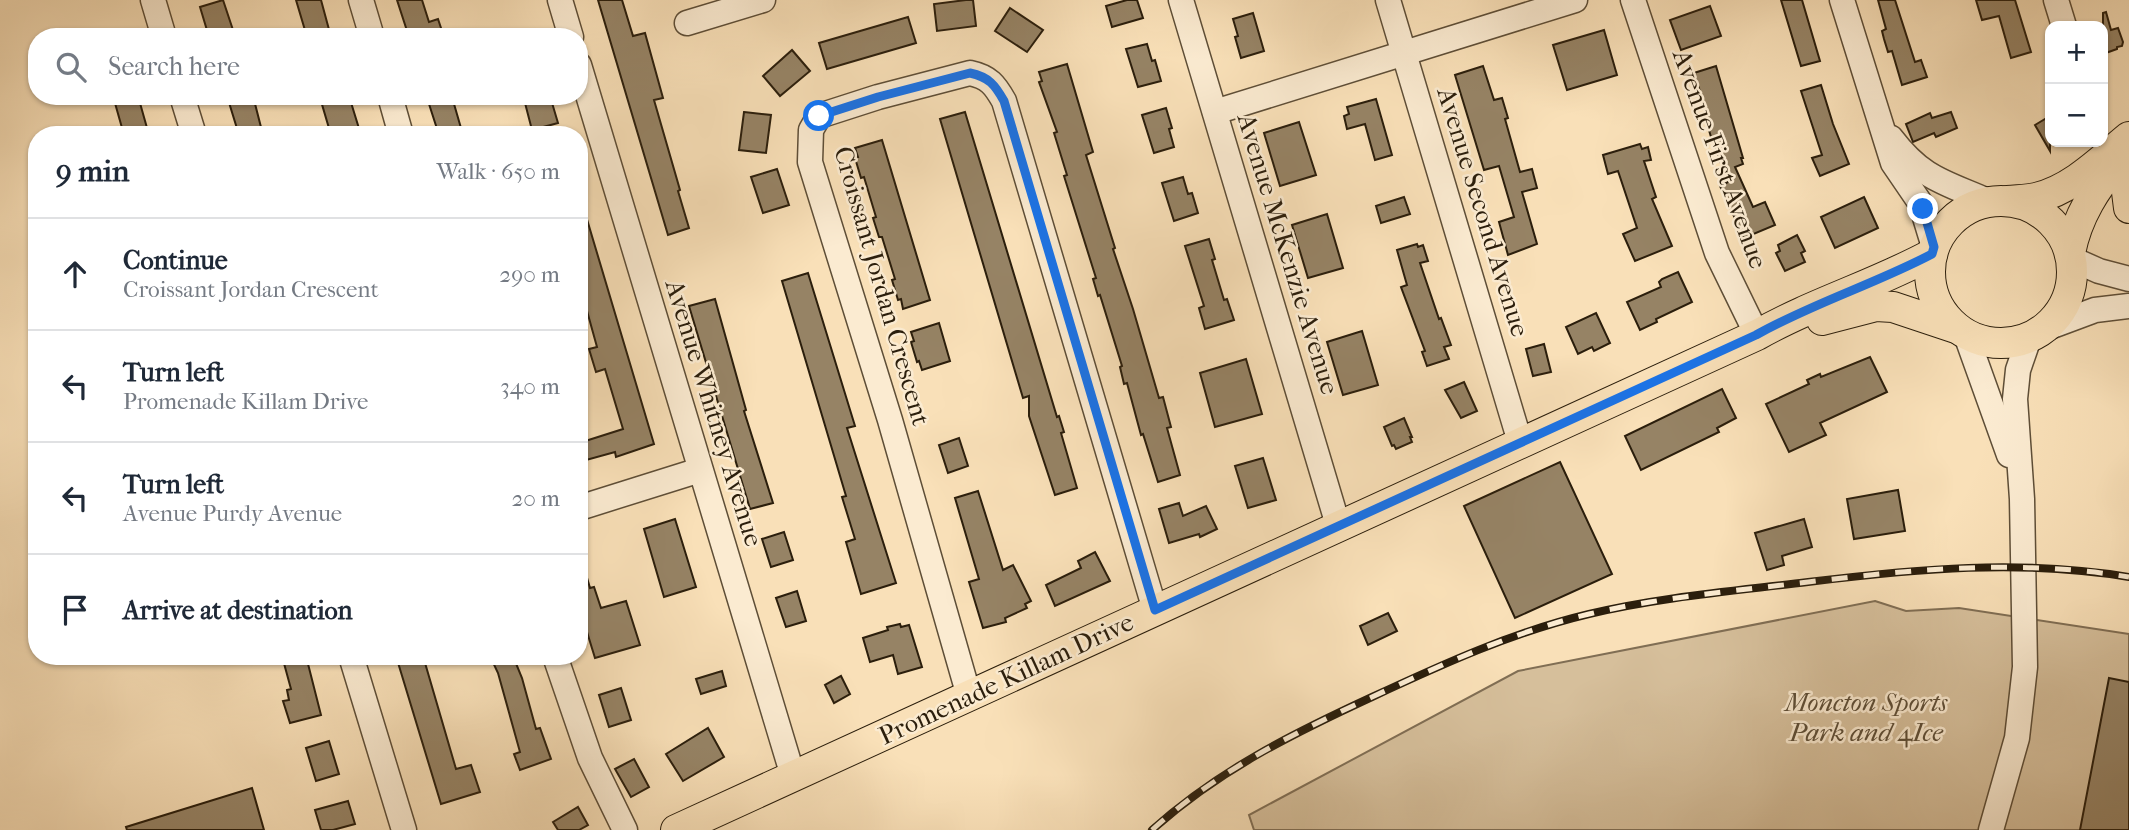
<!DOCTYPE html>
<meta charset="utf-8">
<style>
:root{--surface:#fff;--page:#f2f2f3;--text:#1f2937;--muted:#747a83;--line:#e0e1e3}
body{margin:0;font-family:"IM FELL French Canon",serif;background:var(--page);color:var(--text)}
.controls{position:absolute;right:21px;top:21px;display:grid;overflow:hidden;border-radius:14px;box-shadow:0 2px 5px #0004}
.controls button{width:63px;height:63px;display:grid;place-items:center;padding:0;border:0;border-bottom:2px solid var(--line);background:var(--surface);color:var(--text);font:35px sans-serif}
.stop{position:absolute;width:21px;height:21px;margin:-16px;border:5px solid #1a73e8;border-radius:50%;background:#fff}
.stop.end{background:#1a73e8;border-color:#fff;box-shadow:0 2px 7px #0008}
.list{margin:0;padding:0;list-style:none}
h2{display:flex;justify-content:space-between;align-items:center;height:91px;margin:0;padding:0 28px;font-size:30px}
h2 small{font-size:23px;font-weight:400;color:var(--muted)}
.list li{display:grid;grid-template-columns:46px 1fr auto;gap:21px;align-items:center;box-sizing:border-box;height:112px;padding:0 28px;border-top:2px solid var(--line)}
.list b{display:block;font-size:26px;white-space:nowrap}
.list p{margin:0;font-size:23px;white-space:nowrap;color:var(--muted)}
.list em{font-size:23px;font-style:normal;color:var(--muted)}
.icon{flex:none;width:38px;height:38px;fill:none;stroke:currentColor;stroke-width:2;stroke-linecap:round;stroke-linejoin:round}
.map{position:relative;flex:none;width:2129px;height:830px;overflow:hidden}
.search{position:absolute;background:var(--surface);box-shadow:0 2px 5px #0004;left:28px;top:28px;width:560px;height:77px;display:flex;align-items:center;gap:18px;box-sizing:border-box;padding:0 24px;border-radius:28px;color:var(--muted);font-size:26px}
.panel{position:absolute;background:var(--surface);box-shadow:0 2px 5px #0004;left:28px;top:126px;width:560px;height:539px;border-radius:28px}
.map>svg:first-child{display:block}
.green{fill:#d6bf9b;stroke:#806e54;stroke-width:2}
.building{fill:#968365;stroke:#2b1e0c;stroke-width:2}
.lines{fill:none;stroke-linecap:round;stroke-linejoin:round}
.minor-casing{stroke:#5e4e37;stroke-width:27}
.major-casing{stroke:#2b1e0c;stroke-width:32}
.minor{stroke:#fbebd1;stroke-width:24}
.major{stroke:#f9e0b8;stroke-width:30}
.rail-casing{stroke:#2b1e0c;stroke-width:8}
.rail{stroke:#fbebd1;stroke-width:5;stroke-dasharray:16;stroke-linecap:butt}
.route{stroke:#1a73e8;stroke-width:9}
.labels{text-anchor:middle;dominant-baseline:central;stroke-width:5;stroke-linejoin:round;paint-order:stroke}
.street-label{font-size:26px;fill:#2b1e0c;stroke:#fbebd1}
.park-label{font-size:26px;font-style:italic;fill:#5e4e37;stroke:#fbebd1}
</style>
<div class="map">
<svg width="2129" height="830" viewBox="0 0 2129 830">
<rect width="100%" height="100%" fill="#f9e0b8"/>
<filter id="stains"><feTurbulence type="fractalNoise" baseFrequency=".00286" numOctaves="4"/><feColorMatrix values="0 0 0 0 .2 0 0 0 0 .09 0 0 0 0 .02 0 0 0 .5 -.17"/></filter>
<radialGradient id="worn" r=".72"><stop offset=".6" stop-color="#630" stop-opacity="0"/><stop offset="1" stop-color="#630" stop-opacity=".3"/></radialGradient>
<!-- green -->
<path class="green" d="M1875,601L1906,611L1959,608L2129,634V830H1254L1249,815L1518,671Z"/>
<!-- building -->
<g class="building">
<path d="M223,0L233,30L209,37L200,7Z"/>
<path d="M296,0H321L331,37H307Z"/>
<path d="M397,0H422L429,22L438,19L444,37H409Z"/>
<path d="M598,0H622L633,36L645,33L663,98L654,100L680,190L678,191L689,228L668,235Z"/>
<path d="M966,0H973L976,26L937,31L934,4Z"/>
<path d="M1127,0H1137L1143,18L1112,27L1106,6Z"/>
<path d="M1781,0H1802L1820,61L1801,66Z"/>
<path d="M1878,0H1895L1915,62L1921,60L1927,77L1902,85L1892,51L1888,52L1884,39L1882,31L1886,29Z"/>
<path d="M1976,0H2015L2031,52L2011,58L1999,16L1982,20Z"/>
<path d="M1710,6L1721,36L1681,50L1670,20Z"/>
<path d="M1010,8L1043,30L1027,52L995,31Z"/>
<path d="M2106,12L2111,30L2118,28L2123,42L2122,46L2117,47V49L2103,54V13Z"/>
<path d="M1253,13L1264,51L1241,58L1235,37L1238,36L1233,19Z"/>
<path d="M908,17L916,43L827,69L819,43Z"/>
<path d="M1604,30L1617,75L1567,90L1553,45Z"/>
<path d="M1147,44L1152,61L1155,60L1161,81L1138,87L1126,49Z"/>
<path d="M792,50L810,71L780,96L763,76Z"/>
<path d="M1067,64L1093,152L1086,155L1115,248L1113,249L1133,309L1159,398L1163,397L1171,427L1167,428L1180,475L1158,482L1143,434L1141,435L1127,383L1124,384L1120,367L1122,366L1100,295L1098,296L1093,279L1096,278L1064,176L1067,175L1054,133L1057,132L1039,82L1042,81L1039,72Z"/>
<path d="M1483,66L1494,100L1502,98L1508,118L1505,119L1520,172L1532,169L1537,188L1522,192L1537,244L1508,255L1499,222L1514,217L1499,166L1484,170L1455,75Z"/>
<path d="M1716,66L1743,158H1741L1743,164L1735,167L1753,207L1765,202L1775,225L1744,238L1720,186L1728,182L1711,137L1705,117L1708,116L1694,73Z"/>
<path d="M1821,85L1833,124L1849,164L1820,176L1812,158L1822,155L1801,91Z"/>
<path d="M113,96H138L149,135H124Z"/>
<path d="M227,96H253L263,135H239Z"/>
<path d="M335,96H349L361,135H331L321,101Z"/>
<path d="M550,96L558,123L532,130L525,103Z"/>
<path d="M452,97L463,135H439L429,104Z"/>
<path d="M1376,99L1392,155L1375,160L1365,124L1347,129L1344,116L1349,114L1347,107Z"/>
<path d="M1166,108L1172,128L1169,129L1174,147L1154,153L1142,115Z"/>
<path d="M744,112L771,115L766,153L739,150Z"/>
<path d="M965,112L1057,417L1059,416L1064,432L1061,433L1077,488L1055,495L1029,416V396L1023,398L940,119Z"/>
<path d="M1951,112L1957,128L1936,137L1934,133L1913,142L1906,124L1930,113L1932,118Z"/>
<path d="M2050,116V151L2035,125Z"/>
<path d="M1299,122L1316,175L1280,186L1264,133Z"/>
<path d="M882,140L930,300L903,309L901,299L898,300L892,280L895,279L882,237H879L873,218L876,217L864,177L861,178L855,158L858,157L855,148Z"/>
<path d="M1640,144L1642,149L1648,147L1651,160L1644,161L1656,197L1652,199L1672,246L1635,261L1623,234L1637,228L1618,171L1608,174L1603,155Z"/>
<path d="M777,169L789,205L763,213L751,177Z"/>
<path d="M1183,177L1188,194L1192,193L1198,213L1174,221L1162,183Z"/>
<path d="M1404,197L1410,214L1381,223L1376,206Z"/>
<path d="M1864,197L1878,228L1835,248L1821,217Z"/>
<path d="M579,206H583L654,444L616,457L615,452L579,462V443L623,429L605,369L596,372L589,349L597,347L579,282Z"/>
<path d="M1327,214L1343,268L1308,278L1292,225Z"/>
<path d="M1797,235L1805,251L1801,253L1805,262L1785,271L1776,253L1780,251L1778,245Z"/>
<path d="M1209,239L1215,259L1212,260L1224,300L1227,299L1234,320L1205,329L1199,308L1204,306L1185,246Z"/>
<path d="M1417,244L1418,247L1423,245L1428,261L1420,263L1439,319L1441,318L1451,345L1444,347L1449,359L1427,366L1422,352L1425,351L1401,287L1407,285L1397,250Z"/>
<path d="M1678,272L1692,302L1656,319L1657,322L1640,330L1627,302L1661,287L1659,282L1662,279Z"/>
<path d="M808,273L855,426L847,428L896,583L861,594L846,542L855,539L842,497L846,496L782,281Z"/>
<path d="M715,299L746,410L744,411L773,503L750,509L689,306Z"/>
<path d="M1596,313L1610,343L1594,351L1592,347L1578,354L1566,327Z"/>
<path d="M939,323L950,361L922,370L919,361L917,362L911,342L914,341L911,332Z"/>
<path d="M1362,331L1378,385L1343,395L1327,342Z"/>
<path d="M1544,344L1551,372L1533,376L1526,349Z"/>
<path d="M1870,357L1887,392L1820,423L1826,435L1789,452L1766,404L1809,384L1807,380L1820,374L1821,377Z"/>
<path d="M1246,359L1262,414L1215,427L1200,373Z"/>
<path d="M1464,382L1477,411L1461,418L1445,390Z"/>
<path d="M1722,389L1736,418L1717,428L1719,432L1641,470L1625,436Z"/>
<path d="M1404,418L1412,437H1410L1412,442L1396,449L1394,445L1392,446L1384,427Z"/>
<path d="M959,438L968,466L948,473L939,445Z"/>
<path d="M1263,458L1276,500L1248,508L1235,466Z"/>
<path d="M1560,462L1612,574L1515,618L1464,506Z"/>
<path d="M1898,490L1905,531L1854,539L1847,499Z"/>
<path d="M978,491L1003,570L1013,565L1031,601L1025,604L1027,608L1005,618L1006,622L983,628L969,582L979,579L955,498Z"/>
<path d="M1179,503L1183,516L1206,506L1217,529L1200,537L1199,534L1169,543L1159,509Z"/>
<path d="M675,519L696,587L664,597L644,529Z"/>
<path d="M1804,519L1812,547L1782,556L1784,565L1767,570L1755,533Z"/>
<path d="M784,532L793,560L771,567L762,539Z"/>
<path d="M1095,552L1110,581L1055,606L1046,585L1081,568L1078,561Z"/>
<path d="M583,564L590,588L594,587L601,608L626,601L640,645L595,658L579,606V565Z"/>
<path d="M797,591L806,621L786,627L776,598Z"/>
<path d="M1388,613L1397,631L1368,645L1360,626Z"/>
<path d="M900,624L901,627L909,625L922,667L898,674L893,655L870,662L863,638L888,630L887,627Z"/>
<path d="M282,656H306L321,715L290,723L283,701L289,700L287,690L291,689Z"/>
<path d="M396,656H423L456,769L471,765L480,792L441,804Z"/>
<path d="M490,656H513L522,678L536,729L540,728L551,759L520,770L514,754L520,752L498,673Z"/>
<path d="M722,671L726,686L701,694L696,679Z"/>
<path d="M841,676L850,694L834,703L825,685Z"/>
<path d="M2109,678L2129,682V830H2080Z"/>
<path d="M621,688L631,720L609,727L599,695Z"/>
<path d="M708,728L724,757L683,781L666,754Z"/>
<path d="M329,741L339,774L316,781L306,748Z"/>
<path d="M634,759L649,787L631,797L615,769Z"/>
<path d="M252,788L264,830H127L126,827Z"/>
<path d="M348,801L355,824L333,830H321L315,810Z"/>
<path d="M578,807L588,825L579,830H558L553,822Z"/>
</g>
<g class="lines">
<defs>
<g id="minor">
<path d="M153,0L164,37"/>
<path d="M361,0L372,37"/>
<path d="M560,0L571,37"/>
<path d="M1181,0L1338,525"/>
<path d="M1388,0L1520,442"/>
<path d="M1633,0L1717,253L1757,335"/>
<path d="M1842,0L1893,163L1921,204L1934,247"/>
<path d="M2056,0L2064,26"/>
<path d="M687,23L763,0"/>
<path d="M579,65L793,776"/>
<path d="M182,96L194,135"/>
<path d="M390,96L401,135"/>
<path d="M1215,112L1575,0"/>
<path d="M1891,138C1923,180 1945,182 1990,202"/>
<path d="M2072,259L2099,271L2129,279"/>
<path d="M2044,329L2095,310L2129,306"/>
<path d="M1966,335L2009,455"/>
<path d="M579,508L700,470"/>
<path d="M351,656L404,830"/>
<path d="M555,656L590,758L625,830"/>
<path d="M969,696L890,420L810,162L811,130L819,116L878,97L970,73C989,77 995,85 1004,101L1155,610"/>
<path d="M1991,830L2017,738L2025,667L2022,499L2015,399L2018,370L2029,338"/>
</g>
<g id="major">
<path d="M2129,169L2126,184L2129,208"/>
<circle cx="2001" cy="272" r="71"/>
<path d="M2008,201C2017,200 2027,200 2036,198C2072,190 2102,159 2129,137"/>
<path d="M2070,253C2077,216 2096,187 2120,159"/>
<path d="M1822,320L1876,306L1893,307L1956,328"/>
<path d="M676,830L1757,335C1813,303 1875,285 1932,254"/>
</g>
</defs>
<!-- minor casing -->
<use href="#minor" class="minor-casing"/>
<!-- major casing -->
<use href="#major" class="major-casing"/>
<!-- minor -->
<use href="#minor" class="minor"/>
<!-- major -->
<use href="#major" class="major"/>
<defs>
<path id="rail" d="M1152,830C1219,770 1292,734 1372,697C1443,664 1513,632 1589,614C1661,597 1735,591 1808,582C1916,569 2021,559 2129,577"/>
</defs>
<!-- rail casing -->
<use href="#rail" class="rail-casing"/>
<!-- rail -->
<use href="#rail" class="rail"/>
</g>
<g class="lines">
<!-- route -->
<path class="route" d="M819,116L878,97L970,73C989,77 995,85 1004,101L1155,610L1756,335C1813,303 1875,284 1932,254L1934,247L1923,209"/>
</g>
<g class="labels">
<!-- street labels -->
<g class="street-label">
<text transform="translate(1720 159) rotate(70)">Avenue First Avenue</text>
<text transform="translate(1483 212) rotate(73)">Avenue Second Avenue</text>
<text transform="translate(1288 254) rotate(73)">Avenue McKenzie Avenue</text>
<text transform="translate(882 286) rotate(74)">Croissant Jordan Crescent</text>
<text transform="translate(714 413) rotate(73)">Avenue Whitney Avenue</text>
<text transform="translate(1006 679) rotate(-25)">Promenade Killam Drive</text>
</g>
<!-- park labels -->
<g class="park-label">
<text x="1866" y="702">Moncton Sports<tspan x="1866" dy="30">Park and 4Ice</tspan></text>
</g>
</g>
<rect width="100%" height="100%" filter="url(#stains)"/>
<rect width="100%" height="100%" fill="url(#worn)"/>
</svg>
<div class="controls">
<button>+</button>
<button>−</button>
</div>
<div class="stop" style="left:819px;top:116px"></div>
<div class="stop end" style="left:1923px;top:209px"></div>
<div class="search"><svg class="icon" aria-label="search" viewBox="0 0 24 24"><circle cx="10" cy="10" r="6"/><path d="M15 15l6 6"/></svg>Search here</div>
<section class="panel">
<h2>9 min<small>Walk · 650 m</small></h2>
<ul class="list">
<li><svg class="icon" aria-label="ahead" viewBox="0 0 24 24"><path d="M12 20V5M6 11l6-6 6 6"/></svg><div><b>Continue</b><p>Croissant Jordan Crescent</p></div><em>290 m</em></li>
<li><svg class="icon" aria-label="left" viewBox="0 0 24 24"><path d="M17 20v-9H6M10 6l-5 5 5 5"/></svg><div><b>Turn left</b><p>Promenade Killam Drive</p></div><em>340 m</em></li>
<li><svg class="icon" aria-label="left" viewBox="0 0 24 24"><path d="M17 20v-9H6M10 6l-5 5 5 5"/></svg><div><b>Turn left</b><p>Avenue Purdy Avenue</p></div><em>20 m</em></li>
<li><svg class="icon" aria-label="arrive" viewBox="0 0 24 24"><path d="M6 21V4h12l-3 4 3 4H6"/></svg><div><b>Arrive at destination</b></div></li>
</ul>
</section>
</div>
